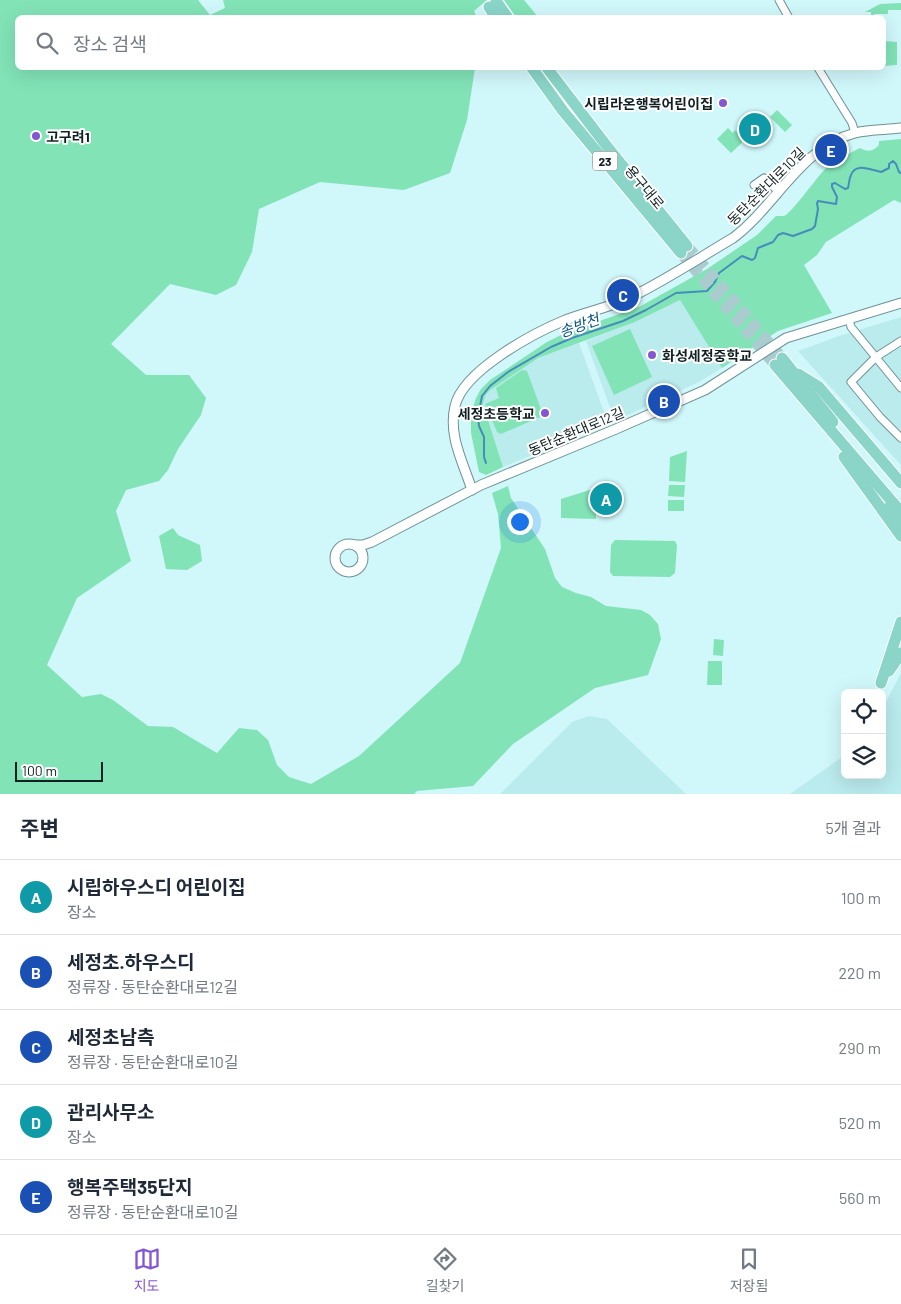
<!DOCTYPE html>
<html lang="ko">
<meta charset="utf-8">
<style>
:root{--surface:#fff;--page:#f6f6f7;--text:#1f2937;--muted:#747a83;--line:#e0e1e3;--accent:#8456cf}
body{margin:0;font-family:Barlow,"Noto Sans KR",sans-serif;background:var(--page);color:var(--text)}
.controls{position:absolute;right:15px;bottom:15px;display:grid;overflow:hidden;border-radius:8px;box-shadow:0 5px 20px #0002}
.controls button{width:45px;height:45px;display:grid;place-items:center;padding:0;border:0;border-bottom:1px solid var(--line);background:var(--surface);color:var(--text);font:25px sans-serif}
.scale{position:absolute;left:15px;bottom:12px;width:88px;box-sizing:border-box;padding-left:5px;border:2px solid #112021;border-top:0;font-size:14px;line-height:18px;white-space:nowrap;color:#112021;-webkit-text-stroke:4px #fff;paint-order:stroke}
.you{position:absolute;left:519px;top:521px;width:18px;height:18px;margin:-12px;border:4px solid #fff;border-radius:50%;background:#1a73e8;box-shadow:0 0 0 8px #1a73e833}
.badge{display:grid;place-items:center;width:32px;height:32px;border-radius:50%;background:var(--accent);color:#fff;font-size:16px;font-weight:700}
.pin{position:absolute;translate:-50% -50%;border:2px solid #fff;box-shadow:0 1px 5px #0006}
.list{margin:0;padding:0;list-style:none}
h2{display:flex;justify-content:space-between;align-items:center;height:65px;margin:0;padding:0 20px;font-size:21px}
h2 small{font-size:16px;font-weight:400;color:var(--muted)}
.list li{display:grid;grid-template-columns:32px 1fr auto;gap:15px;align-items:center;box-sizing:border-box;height:75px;padding:0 20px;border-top:1px solid var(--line)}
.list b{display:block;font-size:19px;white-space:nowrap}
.list p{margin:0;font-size:16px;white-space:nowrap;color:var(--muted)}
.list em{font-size:16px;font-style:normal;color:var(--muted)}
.icon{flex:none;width:28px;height:28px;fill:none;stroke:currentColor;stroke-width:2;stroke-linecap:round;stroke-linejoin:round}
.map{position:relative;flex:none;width:901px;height:794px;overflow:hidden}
.search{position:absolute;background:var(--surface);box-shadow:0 5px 20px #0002;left:15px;right:15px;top:15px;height:55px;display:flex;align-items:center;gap:12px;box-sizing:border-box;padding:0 18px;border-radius:8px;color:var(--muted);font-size:19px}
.sheet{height:440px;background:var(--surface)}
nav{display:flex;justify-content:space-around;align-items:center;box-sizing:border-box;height:70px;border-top:1px solid var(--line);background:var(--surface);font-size:14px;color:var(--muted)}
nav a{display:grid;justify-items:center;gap:2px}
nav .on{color:var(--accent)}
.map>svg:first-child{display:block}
.built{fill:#baebed}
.green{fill:#82e3b7}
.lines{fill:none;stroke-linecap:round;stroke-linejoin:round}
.stream{stroke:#458dba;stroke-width:2}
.trunk-tunnel{stroke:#aacccf;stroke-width:11;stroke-dasharray:11 5.5;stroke-linecap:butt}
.minor-casing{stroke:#6e9295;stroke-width:9}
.tertiary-casing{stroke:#6e9295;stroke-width:11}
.trunk-casing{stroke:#fff;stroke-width:13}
.minor{stroke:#fff;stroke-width:7}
.tertiary{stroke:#fff;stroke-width:9}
.trunk{stroke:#8ad4c8;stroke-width:11}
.poi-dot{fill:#8456cf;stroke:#fff;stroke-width:2}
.labels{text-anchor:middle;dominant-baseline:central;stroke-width:4;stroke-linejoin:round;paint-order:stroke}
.shield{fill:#fff;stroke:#586364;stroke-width:1}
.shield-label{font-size:12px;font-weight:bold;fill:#112021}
.poi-label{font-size:14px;font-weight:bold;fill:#112021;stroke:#fff;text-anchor:end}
.street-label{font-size:14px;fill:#112021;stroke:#fff}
.water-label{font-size:15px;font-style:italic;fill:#0b5680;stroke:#fff}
</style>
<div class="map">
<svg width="901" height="794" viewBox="0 0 901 794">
<rect width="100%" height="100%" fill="#d0f7fa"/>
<!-- built -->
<g class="built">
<path d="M680,300L722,368L699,382L615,421L586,341L635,322Z"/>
<path d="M901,317V465L798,351L836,337Z"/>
<path d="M579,343L608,423L503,467L483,403L485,396L489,391L538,358Z"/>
<path d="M901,673V794H790L845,755V775H882V710Z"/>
<path d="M589,716L607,719L686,794H500L572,722Z"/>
</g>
<!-- green -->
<g class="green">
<path d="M0,0H198L210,15L225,8L223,0H487L474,11L477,18H18V68H475L467,120L450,173L404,190L320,182L259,209L252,252L236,285L216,295L170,284L111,344L146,375H189L206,398L201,415L178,449L168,470L159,481L126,490L116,511L131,561L77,598L47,665L82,697L101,694L113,700L148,726L173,727L217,753L239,728L257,730L268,740L277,765L289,777L311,784L359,756L460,663L501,548L498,514L492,493L508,486L511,498L545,549L555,578L562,587L576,593L591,597L606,606L641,610L650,615L658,624L661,639L648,675L595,688L513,744L473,786L417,791L414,794H0Z"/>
<path d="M504,0H524L538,17H516Z"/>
<path d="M901,3V10H888V14H874V17H871V12H865L880,4Z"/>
<path d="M884,41L897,42V65L884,66Z"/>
<path d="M777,110L792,125L785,132L770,117Z"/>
<path d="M728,128L733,133L735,130L745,140L731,153L717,139Z"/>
<path d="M901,139V203L894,200L826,242L817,255L804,265L832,313L778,331L722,368L680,300L635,322L538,358L489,391L485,396L483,404L503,467L486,475L479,472L471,433V415L476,398L481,389L490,380L547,342L563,334L639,307L707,269L757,235L776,216C779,216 781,216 784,216C791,214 817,177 826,168C837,159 848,154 860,148C868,152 873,152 879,145V141Z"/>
<path d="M630,329L652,377L614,395L592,346Z"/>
<path d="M522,370L527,371L542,412L540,417L501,434L497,432L485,404L499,398L496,388Z"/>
<path d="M687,451L685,482L669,481L670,457Z"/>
<path d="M669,485H685L684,497L668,496Z"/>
<path d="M596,488V519L561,518V499Z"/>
<rect x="668" y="500" width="16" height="11"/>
<path d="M173,528L178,535L200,545L202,561L187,570L166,569L159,536Z"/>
<path d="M615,540L675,541L677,545L675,573L670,577L613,576L610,572L611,545Z"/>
<path d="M714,639L724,640L723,656L713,655Z"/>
<path d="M708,661H722V685H707Z"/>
</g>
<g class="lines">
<!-- stream -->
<path class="stream" d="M486,463L484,457V437L479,426L478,417L482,396L490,386L508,372L551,347L572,338L623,321L646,310L676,293L707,291L715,282L719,273L742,256L752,260L755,258L758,248L773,242L778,235L783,233L793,236L812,229L815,226L818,209L817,203L818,201L836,204L837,197L832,187V184L835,183L845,189L848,188C849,184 849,179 851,175C856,162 871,170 881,172L889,168V164L893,161L896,164L899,172L901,173"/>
<!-- trunk-tunnel -->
<g class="trunk-tunnel">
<path d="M687,246L782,358"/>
<path d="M681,253L775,365"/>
</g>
<defs>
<g id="minor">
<path d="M779,0L789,18"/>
<path d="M818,68L852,123L855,133"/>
<path d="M754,185L764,178L779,192"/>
<path d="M849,319L851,327L901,388"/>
<path d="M901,341L876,357L851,382L880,417L901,438"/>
</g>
<g id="tertiary">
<path d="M472,490C463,462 448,436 455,406C463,371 532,334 563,321C585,312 609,308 631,297C666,280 699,258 733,238C775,207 801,147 855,133C869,129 886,130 901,128"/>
<circle cx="349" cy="558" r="14"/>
<path d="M355,545H363L372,542L481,485L616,429L705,390L786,338L901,303"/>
</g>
<g id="trunk">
<path d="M496,1L508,18"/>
<path d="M489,7L496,18"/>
<path d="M532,68L563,111L681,253"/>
<path d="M547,68L609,149L687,246"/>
<path d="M782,358L833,422"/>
<path d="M775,365L901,512"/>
<path d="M798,374L819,387L901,483"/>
<path d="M844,457L901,536"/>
<path d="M888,508L901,524"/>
<path d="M889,671L901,653"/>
<path d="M881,683L901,622"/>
</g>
</defs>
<!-- minor casing -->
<use href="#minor" class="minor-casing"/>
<!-- tertiary casing -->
<use href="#tertiary" class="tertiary-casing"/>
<!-- trunk casing -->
<use href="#trunk" class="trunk-casing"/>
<!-- minor -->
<use href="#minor" class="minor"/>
<!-- tertiary -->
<use href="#tertiary" class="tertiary"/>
<!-- trunk -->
<use href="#trunk" class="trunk"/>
</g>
<!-- markers -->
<g class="poi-dot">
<circle cx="723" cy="103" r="5"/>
<circle cx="36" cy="136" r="5"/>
<circle cx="652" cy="355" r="5"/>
<circle cx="545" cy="413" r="5"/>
</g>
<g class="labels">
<!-- shield labels -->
<rect class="shield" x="592.5" y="151.5" width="25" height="19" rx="4"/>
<g class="shield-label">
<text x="605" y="161">23</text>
</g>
<!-- poi labels -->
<g class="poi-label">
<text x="713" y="103">시립라온행복어린이집</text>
<text x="46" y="136" text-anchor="start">고구려1</text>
<text x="662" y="355" text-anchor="start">화성세정중학교</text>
<text x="535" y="413">세정초등학교</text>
</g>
<!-- street labels -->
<g class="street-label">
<text transform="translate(766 186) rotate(-45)">동탄순환대로10길</text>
<text transform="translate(645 187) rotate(50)">용구대로</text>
<text transform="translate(576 431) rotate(-23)">동탄순환대로12길</text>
</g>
<!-- water labels -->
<g class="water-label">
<text transform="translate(579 325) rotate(-20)">송방천</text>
</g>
</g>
</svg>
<div class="controls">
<button><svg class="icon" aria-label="locate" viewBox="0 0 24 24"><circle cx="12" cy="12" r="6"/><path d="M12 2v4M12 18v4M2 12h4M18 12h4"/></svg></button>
<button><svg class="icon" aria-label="layers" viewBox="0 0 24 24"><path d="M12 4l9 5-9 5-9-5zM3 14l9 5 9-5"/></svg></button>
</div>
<div class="scale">100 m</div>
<div class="you"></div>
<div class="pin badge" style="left:606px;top:499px;background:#0f9aa8">A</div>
<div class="pin badge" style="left:664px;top:401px;background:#1a4fb4">B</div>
<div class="pin badge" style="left:623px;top:295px;background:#1a4fb4">C</div>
<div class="pin badge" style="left:755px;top:129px;background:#0f9aa8">D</div>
<div class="pin badge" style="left:831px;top:150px;background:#1a4fb4">E</div>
<div class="search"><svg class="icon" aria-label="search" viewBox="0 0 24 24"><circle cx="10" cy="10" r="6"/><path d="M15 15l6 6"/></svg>장소 검색</div>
</div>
<section class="sheet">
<h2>주변<small>5개 결과</small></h2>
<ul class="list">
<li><span class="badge" style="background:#0f9aa8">A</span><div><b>시립하우스디 어린이집</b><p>장소</p></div><em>100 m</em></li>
<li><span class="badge" style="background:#1a4fb4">B</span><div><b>세정초.하우스디</b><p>정류장 · 동탄순환대로12길</p></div><em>220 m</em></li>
<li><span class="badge" style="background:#1a4fb4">C</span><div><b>세정초남측</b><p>정류장 · 동탄순환대로10길</p></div><em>290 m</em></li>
<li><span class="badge" style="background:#0f9aa8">D</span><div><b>관리사무소</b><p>장소</p></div><em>520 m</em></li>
<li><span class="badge" style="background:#1a4fb4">E</span><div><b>행복주택35단지</b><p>정류장 · 동탄순환대로10길</p></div><em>560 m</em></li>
</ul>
</section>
<nav>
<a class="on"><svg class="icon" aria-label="map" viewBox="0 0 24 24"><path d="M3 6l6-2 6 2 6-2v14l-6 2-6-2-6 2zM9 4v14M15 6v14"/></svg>지도</a>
<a><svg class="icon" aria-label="directions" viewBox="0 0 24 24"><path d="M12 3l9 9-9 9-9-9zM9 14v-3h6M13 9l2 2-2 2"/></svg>길찾기</a>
<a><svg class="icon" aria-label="saved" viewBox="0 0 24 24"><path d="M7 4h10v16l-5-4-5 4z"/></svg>저장됨</a>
</nav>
